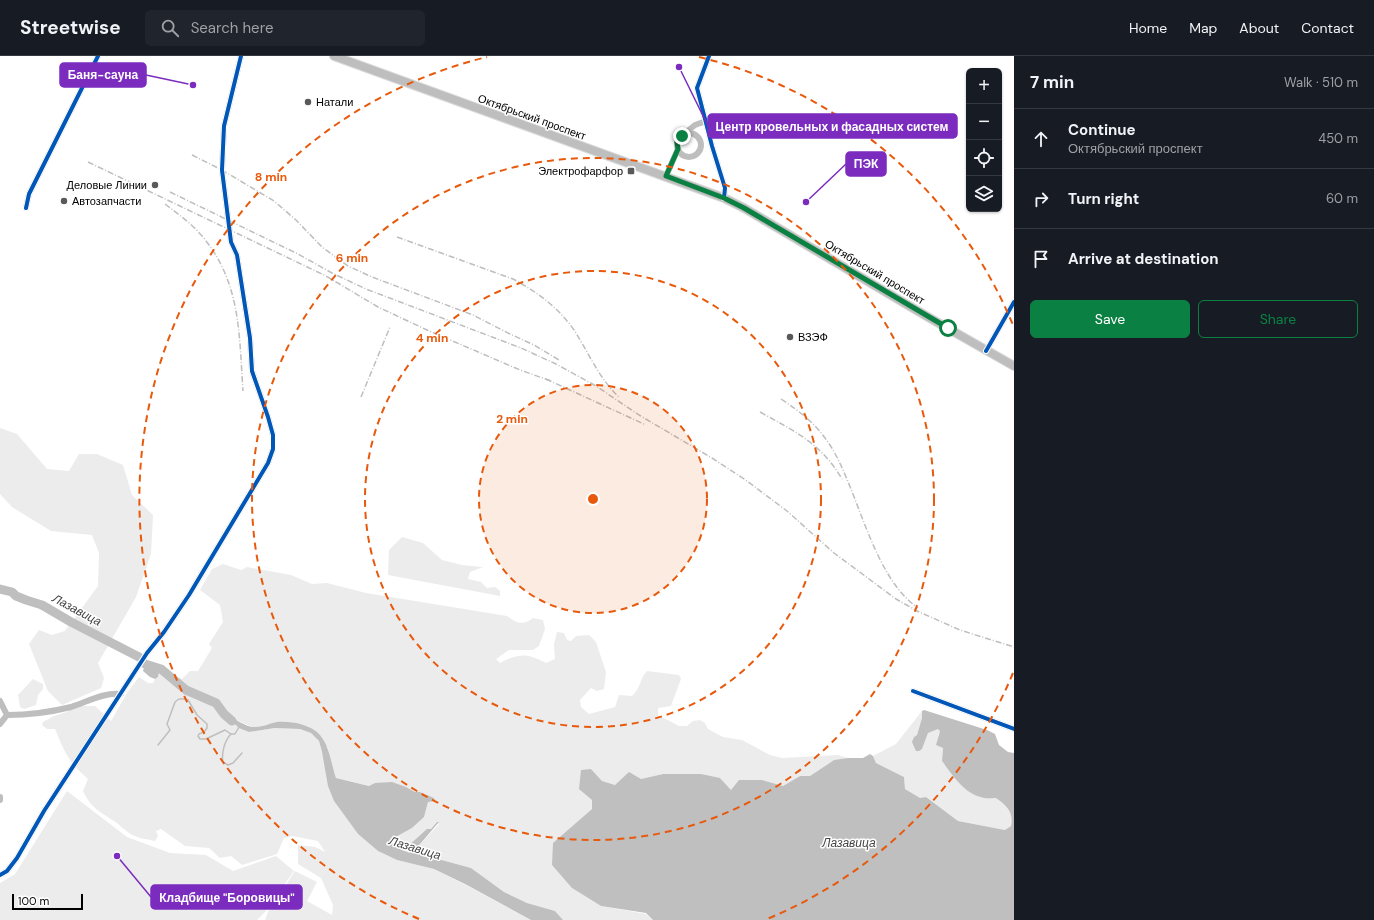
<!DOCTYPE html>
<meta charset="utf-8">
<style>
:root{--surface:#171b24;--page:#20242c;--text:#f1f3f6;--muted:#9ea1a6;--line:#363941;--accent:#0b8043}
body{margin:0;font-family:"DM Sans",sans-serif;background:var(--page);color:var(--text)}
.controls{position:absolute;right:12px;top:12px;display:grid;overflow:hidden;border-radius:6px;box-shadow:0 1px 3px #0004}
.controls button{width:36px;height:36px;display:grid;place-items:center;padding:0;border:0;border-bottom:1px solid var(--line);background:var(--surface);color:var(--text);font:20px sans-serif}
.scale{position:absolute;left:12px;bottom:10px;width:71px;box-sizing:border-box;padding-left:4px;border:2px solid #000;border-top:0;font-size:11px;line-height:14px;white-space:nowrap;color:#000;-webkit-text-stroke:3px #fff;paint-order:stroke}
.stop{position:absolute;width:12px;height:12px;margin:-9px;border:3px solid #0b8043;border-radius:50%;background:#fff}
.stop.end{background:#0b8043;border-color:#fff;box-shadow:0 1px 4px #0008}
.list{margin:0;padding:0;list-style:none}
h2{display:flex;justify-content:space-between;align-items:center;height:52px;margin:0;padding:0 16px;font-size:17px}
h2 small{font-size:13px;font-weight:400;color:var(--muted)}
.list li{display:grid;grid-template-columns:26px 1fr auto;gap:12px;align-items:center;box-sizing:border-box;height:60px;padding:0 16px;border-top:1px solid var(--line)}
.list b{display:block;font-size:15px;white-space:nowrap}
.list p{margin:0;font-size:13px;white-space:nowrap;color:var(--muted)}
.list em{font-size:13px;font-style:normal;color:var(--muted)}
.actions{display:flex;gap:8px;padding:12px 16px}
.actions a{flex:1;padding:9px 0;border:1px solid var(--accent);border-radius:6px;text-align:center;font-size:14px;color:var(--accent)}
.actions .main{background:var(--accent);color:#fff}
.icon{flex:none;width:22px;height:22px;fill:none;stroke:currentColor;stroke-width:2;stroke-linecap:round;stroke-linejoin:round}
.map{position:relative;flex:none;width:1014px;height:864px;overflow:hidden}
header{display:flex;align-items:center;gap:24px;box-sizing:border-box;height:56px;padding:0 20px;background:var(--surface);border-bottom:1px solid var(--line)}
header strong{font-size:19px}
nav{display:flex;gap:22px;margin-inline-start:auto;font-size:14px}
.search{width:280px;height:36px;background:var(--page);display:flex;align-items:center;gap:10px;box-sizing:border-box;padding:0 14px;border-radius:6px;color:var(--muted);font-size:15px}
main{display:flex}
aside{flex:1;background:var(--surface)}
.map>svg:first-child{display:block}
.green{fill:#ececec}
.water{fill:#bfbfbf}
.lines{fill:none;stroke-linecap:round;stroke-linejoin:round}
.stream{stroke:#bfbfbf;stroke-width:1.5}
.river{stroke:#bfbfbf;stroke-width:9}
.major-casing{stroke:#dbdbdb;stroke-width:10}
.minor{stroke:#bebebe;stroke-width:6}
.major{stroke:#bebebe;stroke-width:8}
.rail{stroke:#bebebe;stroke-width:1.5;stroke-dasharray:6 2 1 2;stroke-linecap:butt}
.cycleway-casing{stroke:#fff;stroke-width:6}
.cycleway{stroke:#0057b8;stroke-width:4}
.route{stroke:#0b8043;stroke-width:5}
.ring{fill:none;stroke:#e8590c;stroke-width:2;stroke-dasharray:7 5}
.poi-dot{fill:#595959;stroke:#fff;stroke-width:1.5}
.labels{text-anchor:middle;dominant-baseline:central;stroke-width:3;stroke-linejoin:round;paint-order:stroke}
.poi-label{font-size:11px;fill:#000;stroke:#fff;text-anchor:start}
.street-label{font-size:11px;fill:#000;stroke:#fff}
.water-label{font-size:12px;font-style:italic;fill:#444;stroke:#fff}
.centre{fill:#e8590c;stroke:#fff;stroke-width:2}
.ring-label{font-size:12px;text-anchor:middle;font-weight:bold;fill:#e8590c;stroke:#fff;stroke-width:3;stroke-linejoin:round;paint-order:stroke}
.leader{fill:none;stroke:#7b2cbf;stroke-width:1.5}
.callout-dot{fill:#7b2cbf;stroke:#fff;stroke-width:1.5}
.callout{fill:#7b2cbf;stroke:#7b2cbf;stroke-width:1.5}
.callout-label{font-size:12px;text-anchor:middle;font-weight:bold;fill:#fff}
</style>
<header>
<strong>Streetwise</strong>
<div class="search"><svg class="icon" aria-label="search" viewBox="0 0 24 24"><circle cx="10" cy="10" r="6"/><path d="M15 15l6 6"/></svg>Search here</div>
<nav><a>Home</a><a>Map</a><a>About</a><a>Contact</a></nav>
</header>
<main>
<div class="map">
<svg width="1014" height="864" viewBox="0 0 1014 864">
<rect width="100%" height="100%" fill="#fff"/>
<!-- green -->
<g class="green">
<path d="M0,372L17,378L47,413L69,415L79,398H97L123,409L132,439L153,459L151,498L136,541L98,607L104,622L101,632L62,649L48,635L29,588L39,574L52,579L65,575L98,530L99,497L92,479L51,475L12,451L0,438Z"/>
<path d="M402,481L423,487L442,504L462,509L483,511L470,516L468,523L481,526L487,532L495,531L500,535V540L388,519L389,494Z"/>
<path d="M223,508L241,514L247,511L291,519L312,528L327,527L366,537L507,560C517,567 522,570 533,562L543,564L545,573L539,590L533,594H509L496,603L500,607C519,597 527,597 546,607L555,603L554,588L557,576L564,577L567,584L571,585L576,580L589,579L596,586L606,616L604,633L597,635L591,632L580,644L581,651L589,658L615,651L619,639L632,640C641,632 639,624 647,615L679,619L681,623L671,650L658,652V659L679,670H687L693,665L700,664L705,667L708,673L723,681L742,684L770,699L782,702L838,699L848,702L834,704L810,720H800L783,730L762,724L731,734L720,722L663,718L615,729L602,725L591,713L592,753L554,787L572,832L601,850L646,858L653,864H563L555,855L527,847L504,836L471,812L416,797L415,794L439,768L437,766L410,797L402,794L390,786L392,783L412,772L424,761L428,746L420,736H415L406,731L375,727L370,730L336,722L330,706L328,692L308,670L277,666L256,672L245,668L224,658L249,676L275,672L300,673L311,677L319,685L334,745L358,778L378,795L397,804L434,813L464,828L531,864H265L268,856L295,815L317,826L307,845L332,859L333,849L321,822L298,808V789L315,791L325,796L318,785L293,780L284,782L277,798L242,809L231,800L220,802L209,792L185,790L161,773L156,775L158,780L155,785C146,783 136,782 129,777C123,773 119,768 114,765C99,755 91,752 83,735L88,723C69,707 64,695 55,673H47L42,669L43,666L54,660L67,656L70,653L80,650H95L111,665L127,637L139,621L148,627H153L155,623L158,621L161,613L160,610L172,619L182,623L190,615H198L212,592L209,588L223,566L220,549L200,534L212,513Z"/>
<path d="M33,623L43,628V633L38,639L36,649L24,653L20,651L18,639Z"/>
<path d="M922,655V662L917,679L914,681L922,693L928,677L938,673L941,675L938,679L943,692L942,705C953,720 964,738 984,742C987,743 992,742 996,741C1006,749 1014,756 1011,770L1005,774L958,765L926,741L920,742L905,733L904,721L876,707L873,700L896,688Z"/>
<path d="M67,735L127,781L170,797L206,799L233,815L276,800L294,815L265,856L257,864H0V827L15,818Z"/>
</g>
<!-- water -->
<g class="water">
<path d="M148,606C160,606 161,610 158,621L155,623L150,621L143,615L145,608Z"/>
<path d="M924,654L987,674L995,678L999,689L1008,696L1014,697V864H653L646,857L601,850L572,832L552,809L553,787L592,753V744L579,733L581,714L591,713L602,725L615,729L629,716L641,723L663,718H701L720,722L731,734L739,724H762L783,730L800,720H810L834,704L848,702H863L870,698L873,700L876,707L904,721L905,733L920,742L926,741L958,765L1005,774L1011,770C1014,756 1006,749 996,742C993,742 987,743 984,742C964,738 953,720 942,705L943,692L936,689L940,675L938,673L928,677L922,693L919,695H916L912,686L914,681L917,679L922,662V655Z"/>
<path d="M227,657C234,663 247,672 256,671C263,671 270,667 277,666C291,665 310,668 320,679C330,691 331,708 336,722L369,730L375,727L392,726L406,731L415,736H420L434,742L435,745L428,746L424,761L412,772L392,783L390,786L402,794L410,797L407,791L427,773H431L437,766H439L415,794L416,797L471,812L504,836L527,847L555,855L563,864H531L465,828L434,813L397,804L378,795L358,778L334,745L328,730L322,696L319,685L311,677L300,673L275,672L249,676L239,672L224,658Z"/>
</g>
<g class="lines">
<!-- stream -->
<g class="stream">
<path d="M231,678C225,684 221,697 223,706L228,709L233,707L242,697"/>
<path d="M158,689L170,674L167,668L175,646L179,643H185L188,644L197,659L207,668V672L204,676L199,678L198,680L200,683H206L225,674L231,678H235L239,671"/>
</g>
<!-- river -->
<g class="river">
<path d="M0,533L12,536L16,540L26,544L42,549L71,566L139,601"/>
<path d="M145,608L161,613L186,634L216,647L224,658L232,665"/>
</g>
<defs>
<path id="major" d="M334,0L724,142L744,152L928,261L1014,310"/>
</defs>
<!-- major casing -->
<use href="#major" class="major-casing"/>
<!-- minor -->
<g class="minor">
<path d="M709,0L697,32L712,90L725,132L724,142"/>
<path d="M685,77L695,69L706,65"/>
<circle cx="689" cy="89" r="12"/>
<path d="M666,120L678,93"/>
<path d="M26,152L29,138L98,0"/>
<path d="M986,295L1014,246"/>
<path d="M913,635L1014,673"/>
<path d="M0,645L7,659L0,668"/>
<path d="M7,659C27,659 51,656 71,651C87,646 104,636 121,638"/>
<path d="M0,741V744"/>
<path d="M0,819L7,815L17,802L44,755L147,597L164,576L189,539L268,407L273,393V379L268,361L252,315L250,282L237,199L231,186L222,114L224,70L241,0"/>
</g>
<!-- major -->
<use href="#major" class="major"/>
<!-- rail -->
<g class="rail">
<path d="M192,99L222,114L274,145L296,164L322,191L348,210L372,221L473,259L510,278L534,289L559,304"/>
<path d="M88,106L326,220L378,251L427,274L520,314L551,325"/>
<path d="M170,136L298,198L332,217L366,233L521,292L556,308L596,330L639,359L712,402L747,425L787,455L834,497L896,543L917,555L960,574L1014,591"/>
<path d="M165,148C178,158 191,167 202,180C241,226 239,278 243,335"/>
<path d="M397,181L513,223C537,236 558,251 574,274C589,297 599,323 620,342"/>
<path d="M546,323L646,369"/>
<path d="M361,341L390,271"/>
<path d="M781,343C802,357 816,368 830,389C859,435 872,520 918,552"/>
<path d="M760,356C794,375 821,387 842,423"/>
</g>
<defs>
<g id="cycleway">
<path d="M709,0L697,32L712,90L725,132L724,142"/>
<path d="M26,152L29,138L98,0"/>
<path d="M986,295L1014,246"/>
<path d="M913,635L1014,673"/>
<path d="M0,819L7,815L17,802L44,755L147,597L164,576L189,539L268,407L273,393V379L268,361L252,315L250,282L237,199L231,186L222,114L224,70L241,0"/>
</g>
</defs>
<!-- cycleway casing -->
<use href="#cycleway" class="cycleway-casing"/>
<!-- cycleway -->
<use href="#cycleway" class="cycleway"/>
</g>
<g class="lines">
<!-- route -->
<path class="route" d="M682,80L677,86L678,93L666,120L724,142L744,152L948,272"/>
</g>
<!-- distance rings -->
<circle cx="593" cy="443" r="114" fill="#e8590c" fill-opacity=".12"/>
<g class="ring">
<circle cx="593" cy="443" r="114"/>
<circle cx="593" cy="443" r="228"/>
<circle cx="593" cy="443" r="341"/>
<path d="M1013 617A455 455 0 0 1 767 863M419 863A455 455 0 0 1 487 1M699 1A455 455 0 0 1 1013 269"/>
</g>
<!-- markers -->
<g class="poi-dot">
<circle cx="308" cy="46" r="4"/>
<rect x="627" y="111" width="8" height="8" rx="2"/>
<circle cx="155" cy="129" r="4"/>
<circle cx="64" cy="145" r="4"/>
<circle cx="790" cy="281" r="4"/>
</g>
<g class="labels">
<!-- poi labels -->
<g class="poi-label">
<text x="316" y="46">Натали</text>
<text x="623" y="115" text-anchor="end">Электрофарфор</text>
<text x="147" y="129" text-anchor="end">Деловые Линии</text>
<text x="72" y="145">Автозапчасти</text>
<text x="798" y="281">ВЗЭФ</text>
</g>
<!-- street labels -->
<g class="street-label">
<text transform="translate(532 61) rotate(20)">Октябрьский проспект</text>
<text transform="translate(875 216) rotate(31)">Октябрьский проспект</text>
</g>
<!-- water labels -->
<g class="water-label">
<text transform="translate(77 554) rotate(28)">Лазавица</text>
<text x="849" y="787">Лазавица</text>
<text transform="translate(415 792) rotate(17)">Лазавица</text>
</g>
</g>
<circle cx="593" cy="443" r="6" class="centre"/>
<g class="ring-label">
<text x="271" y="125">8 min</text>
<text x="352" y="206">6 min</text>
<text x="432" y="286">4 min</text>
<text x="512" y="367">2 min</text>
</g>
<!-- callouts -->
<path class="leader" d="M193 29L146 19M679 11L708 70M806 146L846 108M117 800L151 841"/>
<g class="callout-dot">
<circle cx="193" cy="29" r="4"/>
<circle cx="679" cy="11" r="4"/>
<circle cx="806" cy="146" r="4"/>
<circle cx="117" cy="800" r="4"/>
</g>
<g class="callout">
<rect x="60" y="7" width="86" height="24" rx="4"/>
<rect x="708" y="58" width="249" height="24" rx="4"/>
<rect x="846" y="96" width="40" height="24" rx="4"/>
<rect x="151" y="829" width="151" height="24" rx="4"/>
</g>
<g class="callout-label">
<text x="103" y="23">Баня-сауна</text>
<text x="832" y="75">Центр кровельных и фасадных систем</text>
<text x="866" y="112">ПЭК</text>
<text x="227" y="846">Кладбище "Боровицы"</text>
</g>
</svg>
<div class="controls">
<button>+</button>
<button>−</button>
<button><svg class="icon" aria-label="locate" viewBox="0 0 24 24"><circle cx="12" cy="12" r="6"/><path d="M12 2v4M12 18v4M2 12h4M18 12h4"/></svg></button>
<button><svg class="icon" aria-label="layers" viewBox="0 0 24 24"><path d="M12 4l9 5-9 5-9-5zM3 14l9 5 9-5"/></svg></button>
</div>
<div class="scale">100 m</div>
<div class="stop" style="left:948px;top:272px"></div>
<div class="stop end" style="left:682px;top:80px"></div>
</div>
<aside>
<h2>7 min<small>Walk · 510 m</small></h2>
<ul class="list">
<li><svg class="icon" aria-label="ahead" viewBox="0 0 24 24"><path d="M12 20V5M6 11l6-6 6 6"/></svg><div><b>Continue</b><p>Октябрьский проспект</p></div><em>450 m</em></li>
<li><svg class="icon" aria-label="right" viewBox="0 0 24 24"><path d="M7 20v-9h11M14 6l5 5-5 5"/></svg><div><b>Turn right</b></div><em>60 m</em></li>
<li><svg class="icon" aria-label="arrive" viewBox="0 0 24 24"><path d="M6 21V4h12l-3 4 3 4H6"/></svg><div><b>Arrive at destination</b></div></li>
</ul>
<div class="actions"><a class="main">Save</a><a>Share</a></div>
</aside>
</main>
